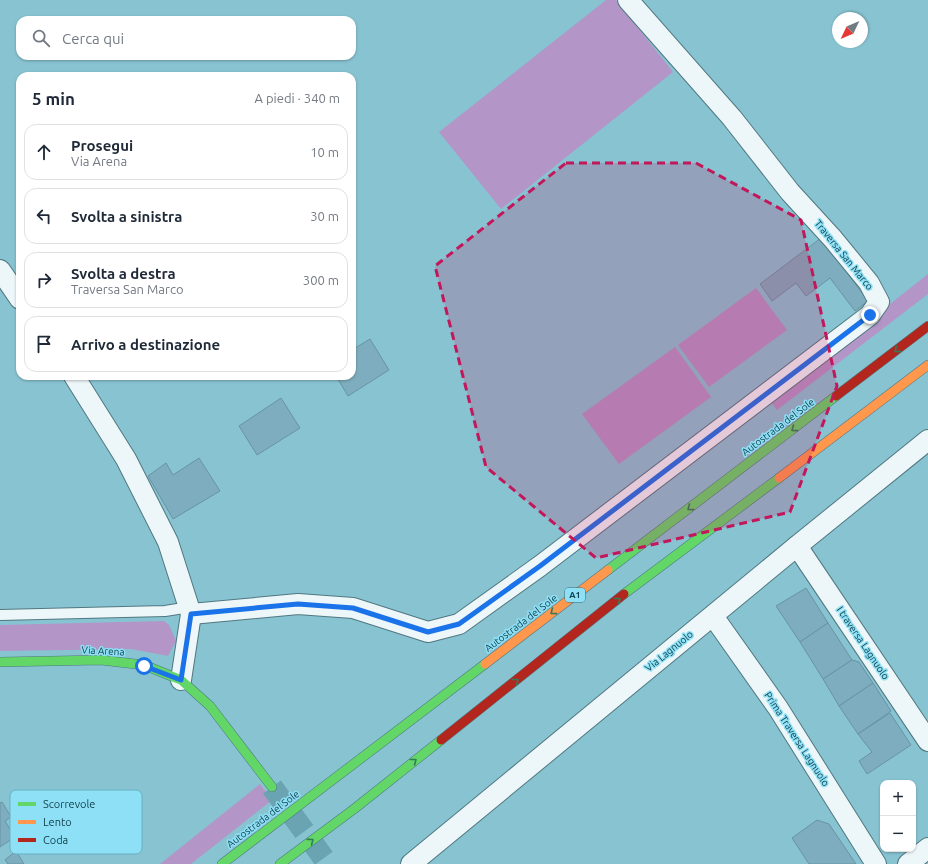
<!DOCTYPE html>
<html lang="it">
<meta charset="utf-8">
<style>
:root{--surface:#fff;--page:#f6f6f7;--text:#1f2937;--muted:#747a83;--line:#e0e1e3}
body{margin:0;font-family:Ubuntu,sans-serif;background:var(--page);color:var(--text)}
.controls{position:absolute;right:12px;bottom:12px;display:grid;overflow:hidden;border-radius:8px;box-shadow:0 1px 3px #0004}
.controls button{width:36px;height:36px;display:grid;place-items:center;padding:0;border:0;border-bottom:1px solid var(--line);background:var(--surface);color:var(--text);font:20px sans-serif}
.compass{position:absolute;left:832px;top:12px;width:36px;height:36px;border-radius:50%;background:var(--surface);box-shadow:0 1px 3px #0004;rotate:226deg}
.stop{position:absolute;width:12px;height:12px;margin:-9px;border:3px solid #1a73e8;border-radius:50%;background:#fff}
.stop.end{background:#1a73e8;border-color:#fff;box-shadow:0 1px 4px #0008}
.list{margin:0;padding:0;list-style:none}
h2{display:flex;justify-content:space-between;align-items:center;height:52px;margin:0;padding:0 16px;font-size:17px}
h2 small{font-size:13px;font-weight:400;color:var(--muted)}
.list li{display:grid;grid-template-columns:26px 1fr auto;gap:12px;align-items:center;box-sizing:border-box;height:56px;margin:0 8px 8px;padding:0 8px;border:1px solid var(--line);border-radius:12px}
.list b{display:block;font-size:15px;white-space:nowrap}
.list p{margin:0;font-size:13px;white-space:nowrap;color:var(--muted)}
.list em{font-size:13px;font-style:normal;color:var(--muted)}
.icon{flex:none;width:22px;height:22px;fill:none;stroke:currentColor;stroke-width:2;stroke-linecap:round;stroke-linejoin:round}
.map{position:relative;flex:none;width:928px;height:864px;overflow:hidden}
.search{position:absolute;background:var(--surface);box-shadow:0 1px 3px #0004;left:16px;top:16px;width:340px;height:44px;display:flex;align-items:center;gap:10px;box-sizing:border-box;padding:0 14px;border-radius:12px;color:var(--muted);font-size:15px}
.panel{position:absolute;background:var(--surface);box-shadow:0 1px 3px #0004;left:16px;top:72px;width:340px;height:308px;border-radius:12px}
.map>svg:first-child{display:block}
.green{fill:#b395c8}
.building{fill:#7dadbe;stroke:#6894a3}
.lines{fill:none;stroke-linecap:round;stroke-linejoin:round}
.secondary-tunnel{stroke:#6aa3b1;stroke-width:22;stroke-dasharray:22 11;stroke-linecap:butt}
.lane-casing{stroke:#507881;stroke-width:12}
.street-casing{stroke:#507881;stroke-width:22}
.fast-casing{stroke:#507881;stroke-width:10}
.slow-casing{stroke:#507881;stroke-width:10}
.jam-casing{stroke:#507881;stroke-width:10}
.lane{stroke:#edf6f8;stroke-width:10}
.street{stroke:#edf6f8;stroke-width:20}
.fast{stroke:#63d668;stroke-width:9}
.slow{stroke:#ff974d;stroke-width:9}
.jam{stroke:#b3261e;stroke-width:9}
.oneway{stroke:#327d58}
.route{stroke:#1a73e8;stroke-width:5}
.marked{fill:#c2185b;fill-opacity:0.2;stroke:#c2185b;stroke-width:3;stroke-dasharray:8 5;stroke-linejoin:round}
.labels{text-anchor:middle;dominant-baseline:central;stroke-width:3;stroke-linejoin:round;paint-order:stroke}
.shield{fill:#8ee0f6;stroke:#367180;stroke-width:1}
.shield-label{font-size:9px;font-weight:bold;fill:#11424d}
.street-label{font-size:10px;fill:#11424d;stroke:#8ee0f6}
.key{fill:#8ee0f6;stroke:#68b1c3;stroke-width:1}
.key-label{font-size:11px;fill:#11424d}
</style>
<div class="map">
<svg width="928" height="864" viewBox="0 0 928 864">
<rect width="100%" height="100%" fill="#88c3d2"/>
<!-- green -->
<g class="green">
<path d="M606,0H616L673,72L501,209L439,132Z"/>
<path d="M928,274V294L777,410L767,397L882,295L890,304Z"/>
<path d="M756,288L787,330L709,387L678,345Z"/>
<path d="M675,347L711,397L619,464L582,414Z"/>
<path d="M164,621L169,625L176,641L168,656L131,649L0,651V625Z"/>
<path d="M260,784L272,800L191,864H160Z"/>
</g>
<!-- building -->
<g class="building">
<path d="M821,238L868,301L855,311L830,278L806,296L796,283L772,301L760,284Z"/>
<path d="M370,339L389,370L348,396L336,376H352V350Z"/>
<path d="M281,398L300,428L257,455L239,426Z"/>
<path d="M199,458L220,491L173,519L148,476L166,463L173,475Z"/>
<path d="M806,588L828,623L800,642L776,606Z"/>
<path d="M828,623L852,660L823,679L800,642Z"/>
<path d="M852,660L859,662L873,683L839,706L823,679Z"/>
<path d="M873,683L891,711L858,734L839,706Z"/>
<path d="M890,713L911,745L867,774L859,761L872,752L858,734Z"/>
<path d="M2,802L11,817L5,821L15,837L0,847V803Z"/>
<path d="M817,820L829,824L856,864H809L792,838Z"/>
<path d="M16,851L24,864H8L5,860Z"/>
</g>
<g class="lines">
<!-- secondary-tunnel -->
<path class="secondary-tunnel" d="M272,787L328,864"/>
<defs>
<path id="lane" d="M0,615L165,611L190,607"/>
<g id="street">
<path d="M0,270L20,299"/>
<path d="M74,376L126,459L168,542L191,614L181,680"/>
<path d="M797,546L928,741"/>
<path d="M191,614L298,604L353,608L428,632L459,624L540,566L870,315L879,302L869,283L833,239L790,192L732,118L628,0"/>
<path d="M713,616L778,708L876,864"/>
<path d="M411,864L797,546L928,440"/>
<path d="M908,864L928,848"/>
</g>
<g id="fast">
<path d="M608,570L836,396"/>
<path d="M624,594L779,478"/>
<path d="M0,662L101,660L144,665L181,680L210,706L272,787"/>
<path d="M222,864L485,664"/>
<path d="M280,864L354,809L441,740"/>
</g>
<g id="slow">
<path d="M779,478L928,365"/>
<path d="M485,664L608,570"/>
</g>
<g id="jam">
<path d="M836,396L928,326"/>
<path d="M441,740L624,594"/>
</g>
</defs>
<!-- lane casing -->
<use href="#lane" class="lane-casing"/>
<!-- street casing -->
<use href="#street" class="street-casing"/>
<!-- fast casing -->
<use href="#fast" class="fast-casing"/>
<!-- slow casing -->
<use href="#slow" class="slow-casing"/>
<!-- jam casing -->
<use href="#jam" class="jam-casing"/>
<!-- lane -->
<use href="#lane" class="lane"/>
<!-- street -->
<use href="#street" class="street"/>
<!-- fast -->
<use href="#fast" class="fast"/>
<!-- slow -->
<use href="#slow" class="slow"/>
<!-- jam -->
<use href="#jam" class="jam"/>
</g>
<!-- one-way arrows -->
<defs><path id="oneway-chevron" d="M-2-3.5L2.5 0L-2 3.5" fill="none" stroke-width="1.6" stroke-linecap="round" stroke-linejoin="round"/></defs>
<g class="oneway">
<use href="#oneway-chevron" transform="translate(897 350) rotate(143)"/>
<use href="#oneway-chevron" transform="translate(794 429) rotate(143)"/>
<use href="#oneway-chevron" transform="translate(690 508) rotate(143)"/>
<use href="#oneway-chevron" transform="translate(618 600) rotate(-38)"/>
<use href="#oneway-chevron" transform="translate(553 612) rotate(143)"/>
<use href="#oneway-chevron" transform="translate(516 681) rotate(-38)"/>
<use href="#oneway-chevron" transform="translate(414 761) rotate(-38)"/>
<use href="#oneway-chevron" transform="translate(311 841) rotate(-37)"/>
</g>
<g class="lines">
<!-- route -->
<path class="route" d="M144,666L181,680L191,614L298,604L353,608L428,632L459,624L540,566L870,315"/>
</g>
<!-- marked area -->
<path class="marked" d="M566,163H696L801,220L837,386L790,512L596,558L486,467L435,266Z"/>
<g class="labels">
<!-- shield labels -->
<rect class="shield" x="565" y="588" width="20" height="14" rx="3"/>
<g class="shield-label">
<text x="575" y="595">A1</text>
</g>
<!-- street labels -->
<g class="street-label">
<text transform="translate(844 255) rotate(51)">Traversa San Marco</text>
<text transform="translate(778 427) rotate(-37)">Autostrada del Sole</text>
<text transform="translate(521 623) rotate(-37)">Autostrada del Sole</text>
<text transform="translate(863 643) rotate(56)">I traversa Lagnuolo</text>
<text transform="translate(103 651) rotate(3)">Via Arena</text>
<text transform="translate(669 651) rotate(-39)">Via Lagnuolo</text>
<text transform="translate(797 739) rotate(57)">Prima Traversa Lagnuolo</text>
<text transform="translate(263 819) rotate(-37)">Autostrada del Sole</text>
</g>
</g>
<!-- legend -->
<rect x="10" y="790" width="132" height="64" rx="6" class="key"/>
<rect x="18" y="802" width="18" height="4" fill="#63d668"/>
<rect x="18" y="820" width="18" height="4" fill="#ff974d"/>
<rect x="18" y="838" width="18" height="4" fill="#b3261e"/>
<g class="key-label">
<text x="43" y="808">Scorrevole</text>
<text x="43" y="826">Lento</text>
<text x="43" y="844">Coda</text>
</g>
</svg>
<div class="controls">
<button>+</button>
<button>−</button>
</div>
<svg class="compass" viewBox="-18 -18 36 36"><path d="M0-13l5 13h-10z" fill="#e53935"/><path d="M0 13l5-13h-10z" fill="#747a83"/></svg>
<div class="stop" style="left:144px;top:666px"></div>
<div class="stop end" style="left:870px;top:315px"></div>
<div class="search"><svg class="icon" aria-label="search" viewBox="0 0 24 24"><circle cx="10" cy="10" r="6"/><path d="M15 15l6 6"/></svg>Cerca qui</div>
<section class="panel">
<h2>5 min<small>A piedi · 340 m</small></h2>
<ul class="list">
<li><svg class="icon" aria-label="ahead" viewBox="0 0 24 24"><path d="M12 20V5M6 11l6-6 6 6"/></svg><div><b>Prosegui</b><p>Via Arena</p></div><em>10 m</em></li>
<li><svg class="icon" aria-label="left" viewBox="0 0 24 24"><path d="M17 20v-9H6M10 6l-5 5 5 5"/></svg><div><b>Svolta a sinistra</b></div><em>30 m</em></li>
<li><svg class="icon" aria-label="right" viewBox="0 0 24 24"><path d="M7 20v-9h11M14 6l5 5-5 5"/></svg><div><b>Svolta a destra</b><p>Traversa San Marco</p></div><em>300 m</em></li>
<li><svg class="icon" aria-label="arrive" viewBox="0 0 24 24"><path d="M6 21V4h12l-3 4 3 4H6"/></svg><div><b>Arrivo a destinazione</b></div></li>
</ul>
</section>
</div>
